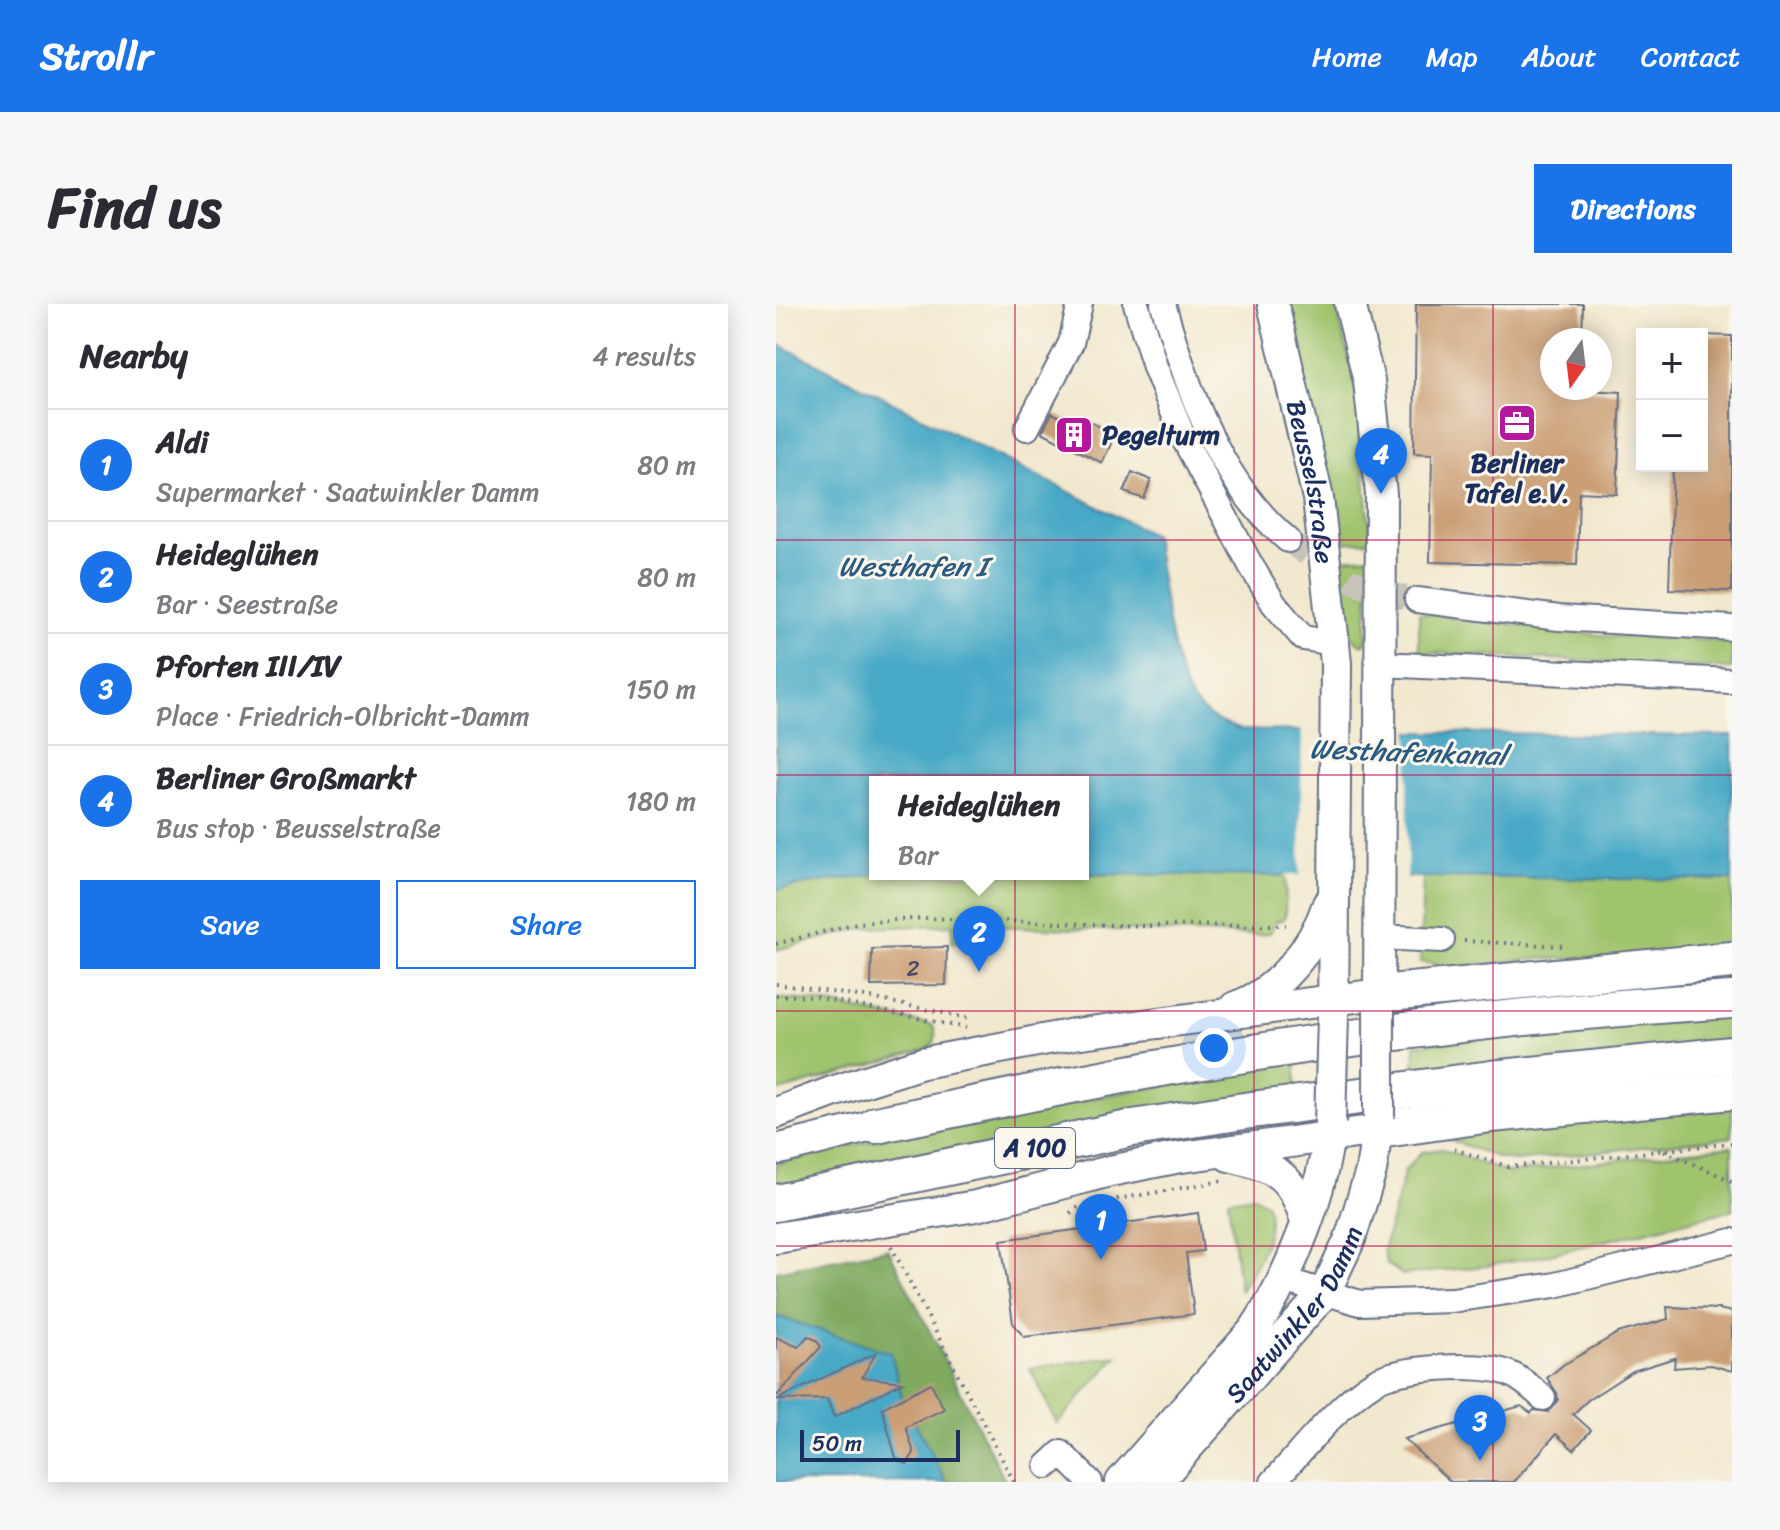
<!DOCTYPE html>
<meta charset="utf-8">
<style>
:root{--surface:#fff;--page:#f7f7f7;--text:#2b2b33;--muted:#7c7c81;--line:#e1e1e2;--accent:#1a73e8}
body{margin:0;font-family:Sriracha,sans-serif;background:var(--page);color:var(--text)}
.controls{position:absolute;right:24px;top:24px;display:grid;overflow:hidden;border-radius:0px;box-shadow:0 4px 20px #0003}
.controls button{width:72px;height:72px;display:grid;place-items:center;padding:0;border:0;border-bottom:2px solid var(--line);background:var(--surface);color:var(--text);font:40px sans-serif}
.compass{position:absolute;left:764px;top:24px;width:72px;height:72px;border-radius:50%;background:var(--surface);box-shadow:0 4px 20px #0003;rotate:194deg}
.scale{position:absolute;left:24px;bottom:20px;width:160px;box-sizing:border-box;padding-left:8px;border:4px solid #1b2f5e;border-top:0;font-size:22px;line-height:28px;white-space:nowrap;color:#1b2f5e;-webkit-text-stroke:6px #fbf7ec;paint-order:stroke}
.you{position:absolute;left:438px;top:744px;width:28px;height:28px;margin:-20px;border:6px solid #fff;border-radius:50%;background:#1a73e8;box-shadow:0 0 0 12px #1a73e833}
.badge{display:grid;place-items:center;width:52px;height:52px;border-radius:50%;background:var(--accent);color:#fff;font-size:26px;font-weight:700}
.pin{position:absolute;translate:-50% -66px;filter:drop-shadow(0 2px 4px #0008)}
.pin::after{content:'';position:absolute;top:42px;width:28px;height:24px;background:inherit;clip-path:polygon(0 0,100% 0,50% 100%)}
.popup{position:absolute;left:93px;top:472px;width:220px;height:104px;box-sizing:border-box;display:grid;place-content:center;border-radius:0px;background:var(--surface);filter:drop-shadow(0 2px 6px #0005);font-size:26px;white-space:nowrap;color:var(--muted)}
.popup b{font-size:30px;color:var(--text)}
.popup::after{content:'';position:absolute;left:50%;top:100%;margin-left:-16px;border:16px solid transparent;border-top-color:var(--surface)}
.list{margin:0;padding:0;list-style:none}
h2{display:flex;justify-content:space-between;align-items:center;height:104px;margin:0;padding:0 32px;font-size:34px}
h2 small{font-size:26px;font-weight:400;color:var(--muted)}
.list li{display:grid;grid-template-columns:52px 1fr auto;gap:24px;align-items:center;box-sizing:border-box;height:112px;padding:0 32px;border-top:2px solid var(--line)}
.list b{display:block;font-size:30px;white-space:nowrap}
.list p{margin:0;font-size:26px;white-space:nowrap;color:var(--muted)}
.list em{font-size:26px;font-style:normal;color:var(--muted)}
.actions{display:flex;gap:16px;padding:24px 32px}
.actions a{flex:1;padding:18px 0;border:2px solid var(--accent);border-radius:0px;text-align:center;font-size:28px;color:var(--accent)}
.actions .main{background:var(--accent);color:#fff}
.map{position:relative;flex:none;width:956px;height:1178px;overflow:hidden;border-radius:0px}
header{display:flex;align-items:center;gap:48px;box-sizing:border-box;height:112px;padding:0 40px;background:var(--accent);color:#fff}
header strong{font-size:38px}
nav{display:flex;gap:44px;margin-inline-start:auto;font-size:28px}
.intro{display:flex;align-items:center;justify-content:space-between;box-sizing:border-box;height:192px;padding:0 48px}
h1{margin:0;font-size:56px}
.button{padding:20px 36px;border-radius:0px;background:var(--accent);color:#fff;font-size:28px;font-weight:700}
main{display:flex;gap:48px;padding:0 48px}
aside{flex:1;background:var(--surface);border-radius:0px;box-shadow:0 4px 20px #0003}
.map>svg:first-child{display:block}
.green{fill:#a0c46e;stroke:#5e7a66;stroke-width:2}
.forest{fill:#80aa61;stroke:#4e6c60;stroke-width:2}
.water{fill:#47a9c6;stroke:#316c92;stroke-width:2}
.pier{fill:#f2e8ce}
.building{fill:#ca9f76}
.lines{fill:none;stroke-linecap:round;stroke-linejoin:round}
.minor-tunnel{stroke:#c7c3b8;stroke-width:24;stroke-dasharray:24 12;stroke-linecap:butt}
.minor-casing{stroke:#667085;stroke-width:28}
.major-casing{stroke:#667085;stroke-width:34}
.highway-casing{stroke:#667085;stroke-width:40}
.path{stroke:#667085;stroke-width:4;stroke-dasharray:2 6;stroke-linecap:butt}
.minor{stroke:#fff;stroke-width:24}
.major{stroke:#fff;stroke-width:30}
.highway{stroke:#fff;stroke-width:36}
.major-bridge-casing{stroke:#667085;stroke-width:34;stroke-linecap:butt}
.major-bridge{stroke:#fff;stroke-width:30}
.grid{fill:none;stroke:#c2185b;stroke-width:2;stroke-opacity:0.55}
.labels{text-anchor:middle;dominant-baseline:central;stroke-width:6;stroke-linejoin:round;paint-order:stroke}
.number-label{font-size:22px;fill:#474b64}
.shield{fill:#fbf7ec;stroke:#5e6b89;stroke-width:2}
.shield-label{font-size:24px;font-weight:bold;fill:#1b2f5e}
.poi-label{font-size:26px;font-weight:bold;fill:#1b2f5e;stroke:#fbf7ec;text-anchor:start}
.street-label{font-size:26px;fill:#1b2f5e;stroke:#fbf7ec}
.water-label{font-size:28px;font-style:italic;fill:#2a5a82;stroke:#fbf7ec}
</style>
<header>
<strong>Strollr</strong>
<nav><a>Home</a><a>Map</a><a>About</a><a>Contact</a></nav>
</header>
<div class="intro"><h1>Find us</h1><a class="button">Directions</a></div>
<main>
<aside>
<h2>Nearby<small>4 results</small></h2>
<ul class="list">
<li><span class="badge">1</span><div><b>Aldi</b><p>Supermarket · Saatwinkler Damm</p></div><em>80 m</em></li>
<li><span class="badge">2</span><div><b>Heideglühen</b><p>Bar · Seestraße</p></div><em>80 m</em></li>
<li><span class="badge">3</span><div><b>Pforten III/IV</b><p>Place · Friedrich-Olbricht-Damm</p></div><em>150 m</em></li>
<li><span class="badge">4</span><div><b>Berliner Großmarkt</b><p>Bus stop · Beusselstraße</p></div><em>180 m</em></li>
</ul>
<div class="actions"><a class="main">Save</a><a>Share</a></div>
</aside>
<div class="map">
<svg width="956" height="1178" viewBox="0 0 956 1178">
<rect width="100%" height="100%" fill="#fbf7ec"/>
<filter id="ink" filterUnits="userSpaceOnUse"><feTurbulence type="fractalNoise" baseFrequency=".0125" numOctaves="2"/><feDisplacementMap in="SourceGraphic" scale="16" xChannelSelector="R" yChannelSelector="G"/><feConvolveMatrix kernelMatrix="1 2 1 2 8 2 1 2 1" color-interpolation-filters="sRGB"/></filter>
<filter id="wash" filterUnits="userSpaceOnUse"><feTurbulence type="fractalNoise" baseFrequency=".006" numOctaves="4" result="noise"/><feDisplacementMap in="SourceGraphic" scale="32" xChannelSelector="R" yChannelSelector="G"/><feGaussianBlur stdDeviation="1.8" result="paint"/><feColorMatrix in="noise" values="0 0 0 0 0 0 0 0 0 0 0 0 0 0 0 0 0 1.4 0 .05"/><feComposite in="paint" operator="in"/></filter>
<g filter="url(#wash)">
<rect width="100%" height="100%" fill="#f2e8ce"/>
<!-- green -->
<g class="green">
<path d="M510,0H560L581,90L595,237L561,239Z"/>
<path d="M594,253L590,338L586,341C559,326 565,281 563,255Z"/>
<path d="M643,309L832,332L956,337V365L643,348Z"/>
<path d="M107,570L510,571L509,612L507,616L500,617L494,629L484,631L209,622L190,639L176,638L177,621L87,624L0,646V586L43,578Z"/>
<path d="M647,572L956,576V646L830,654L760,655L678,663L644,658Z"/>
<path d="M0,694L38,697L156,721C162,729 160,739 152,745L0,788Z"/>
<path d="M956,712V738L638,771L639,741L736,729Z"/>
<path d="M520,757V786L0,884V860L141,826Z"/>
<path d="M956,802V833L739,857L723,854L664,832Z"/>
<path d="M956,842V906L766,952L710,962L627,971L611,960L607,947L629,866L646,848L666,845L732,869Z"/>
<path d="M478,892L491,900C499,931 481,961 464,987L452,896Z"/>
<path d="M341,1052L281,1120L254,1064Z"/>
</g>
<!-- forest -->
<path class="forest" d="M112,945L230,1178H170L126,1094L115,1049L0,1012V967Z"/>
<!-- water -->
<g class="water">
<path d="M0,39L378,231C385,269 396,373 418,398C431,414 447,420 465,426L956,432V576L307,570V478H99V570H107L43,578L0,586Z"/>
<path d="M0,1012L115,1049L126,1094L170,1178H0Z"/>
</g>
<!-- pier -->
<path class="pier" d="M520,423L641,424L633,425L631,575L645,576L510,575V571H524L526,426H520Z"/>
<g id="blocks">
<!-- building -->
<g class="building">
<path d="M640,0H807L806,36H776V84L845,88L841,190L803,188L801,261L654,258L656,150L638,149Z"/>
<path d="M926,31L956,32V287L893,285L897,162H926Z"/>
<path d="M276,109L306,124L310,116L329,125L325,134L335,140L326,159L266,128Z"/>
<path d="M356,168L375,176L368,195L348,188Z"/>
<path d="M171,643L170,681L95,682L96,645Z"/>
<path d="M422,909L427,947L410,949L418,1010L248,1033L237,1019L225,936Z"/>
<path d="M891,1003L943,1005L956,1008V1067L935,1061L898,1064L899,1054L857,1067L812,1096L797,1110L815,1126L798,1146L780,1130L738,1178H675L628,1135L745,1102L755,1109L758,1106L772,1108L782,1096L781,1089L771,1074L787,1061L842,1029L892,1015Z"/>
<path d="M32,1032L40,1036L45,1043L0,1093V1033L22,1043Z"/>
<path d="M100,1049L86,1073L127,1078L58,1113L51,1095L0,1096Z"/>
<path d="M155,1079L168,1105L130,1123L138,1149L131,1160L120,1154L106,1104Z"/>
</g>
</g>
</g>
<g filter="url(#ink)">
<use href="#blocks" fill-opacity="0" stroke="#667085" stroke-width="2"/>
<g class="lines">
<!-- minor-tunnel -->
<path class="minor-tunnel" d="M512,236C557,271 585,285 641,296"/>
<defs>
<g id="minor">
<path d="M360,0L379,63L408,135L474,260L498,300L527,334L558,339"/>
<path d="M387,0C411,84 443,178 512,236"/>
<path d="M251,124L295,39L304,0"/>
<path d="M641,296L783,314L956,324"/>
<path d="M605,360L956,377"/>
<path d="M602,633L666,636"/>
<path d="M508,976L584,999L676,996L779,981L956,937"/>
<path d="M271,1162L285,1149L314,1178"/>
<path d="M497,1178C527,1146 561,1101 598,1078C622,1063 705,1058 732,1069C745,1074 757,1085 767,1094"/>
</g>
<g id="major">
<path id="s1" d="M497,0L542,194L560,359L557,712"/>
<path d="M574,0L593,77L605,190L603,706"/>
<path d="M459,703C503,688 538,643 552,600"/>
<path d="M0,809L56,788L146,759L193,750L298,730L603,690"/>
<path d="M0,846L100,821"/>
<path d="M453,852C498,863 516,869 530,917"/>
<path d="M0,934L200,902L334,867L399,854L602,826"/>
<path d="M345,1178L478,1026C514,973 549,884 554,819"/>
<path id="s2" d="M381,1178L549,988L574,935L595,867L603,814"/>
</g>
<g id="highway">
<path d="M603,690L956,656"/>
<path d="M100,821C203,800 305,777 409,760C589,729 773,707 956,696"/>
<path d="M602,826L715,810L956,787"/>
<path d="M0,899L357,824L468,807L715,775L956,751"/>
</g>
</defs>
<!-- minor casing -->
<use href="#minor" class="minor-casing"/>
<!-- major casing -->
<use href="#major" class="major-casing"/>
<!-- highway casing -->
<use href="#highway" class="highway-casing"/>
<!-- path -->
<g class="path">
<path d="M688,637L787,642"/>
<path d="M0,640L81,619L149,614L365,622L510,621"/>
<path d="M0,680L90,693L196,715"/>
<path d="M0,691L39,693L190,724"/>
<path d="M678,845L733,863L956,839"/>
<path d="M888,847L956,877"/>
<path d="M325,898L446,877"/>
<path d="M294,909L304,902"/>
<path d="M115,942L238,1178"/>
</g>
<!-- minor -->
<use href="#minor" class="minor"/>
<!-- major -->
<use href="#major" class="major"/>
<!-- highway -->
<use href="#highway" class="highway"/>
<defs>
<g id="major-bridge">
<path d="M603,706V814"/>
<path d="M554,819L557,712"/>
</g>
</defs>
<!-- major-bridge casing -->
<use href="#major-bridge" class="major-bridge-casing"/>
<!-- major-bridge -->
<use href="#major-bridge" class="major-bridge"/>
</g>
</g>
<!-- grid -->
<path class="grid" d="M239,0V1178M478,0V1178M717,0V1178M0,236H956M0,471H956M0,707H956M0,942H956"/>
<!-- icons -->
<defs>
<symbol id="office-square" viewBox="-11 -11 22 22"><rect x="-9" y="-9" width="18" height="18" rx="4" fill="#b5179e" stroke="#fbf7ec"/><path d="M-6-3h4V-5.5h4V-3h4V5H-6ZM-1-4.5V-3h2v-1.5ZM-6 0V1H6V0Z" fill="#fff"/></symbol>
<symbol id="building-square" viewBox="-11 -11 22 22"><rect x="-9" y="-9" width="18" height="18" rx="4" fill="#b5179e" stroke="#fbf7ec"/><path d="M-4-6H4V6H1V3H-1V6H-4ZM-2.5-4.3h1.7v1.8h-1.7ZM.8-4.3h1.7v1.8H.8ZM-2.5-1h1.7V.8h-1.7ZM.8-1h1.7V.8H.8Z" fill="#fff"/></symbol>
</defs>
<g fill-rule="evenodd">
<use href="#office-square" x="719" y="97" width="44" height="44"/>
<use href="#building-square" x="276" y="109" width="44" height="44"/>
</g>
<g class="labels">
<!-- number labels -->
<g class="number-label">
<text x="137" y="664">2</text>
</g>
<!-- shield labels -->
<rect class="shield" x="219" y="824" width="80" height="40" rx="6"/>
<g class="shield-label">
<text x="259" y="844">A 100</text>
</g>
<!-- poi labels -->
<g class="poi-label">
<text x="326" y="131">Pegelturm</text>
<text x="741" y="159" text-anchor="middle">Berliner<tspan x="741" dy="30">Tafel e.V.</tspan></text>
</g>
<!-- street labels -->
<g class="street-label">
<text stroke="none"><textPath href="#s1" startOffset="182">Beusselstraße</textPath></text>
<text stroke="none"><textPath href="#s2" startOffset="218">Saatwinkler Damm</textPath></text>
</g>
<!-- water labels -->
<g class="water-label">
<text x="137" y="262">Westhafen I</text>
<text transform="translate(632 448) rotate(2)">Westhafenkanal</text>
</g>
</g>
</svg>
<div class="controls">
<button>+</button>
<button>−</button>
</div>
<svg class="compass" viewBox="-18 -18 36 36"><path d="M0-13l5 13h-10z" fill="#e53935"/><path d="M0 13l5-13h-10z" fill="#7c7c81"/></svg>
<div class="scale">50 m</div>
<div class="you"></div>
<div class="pin badge" style="left:325px;top:956px">1</div>
<div class="pin badge" style="left:203px;top:668px">2</div>
<div class="popup"><b>Heideglühen</b>Bar</div>
<div class="pin badge" style="left:704px;top:1157px">3</div>
<div class="pin badge" style="left:605px;top:190px">4</div>
</div>
</main>
